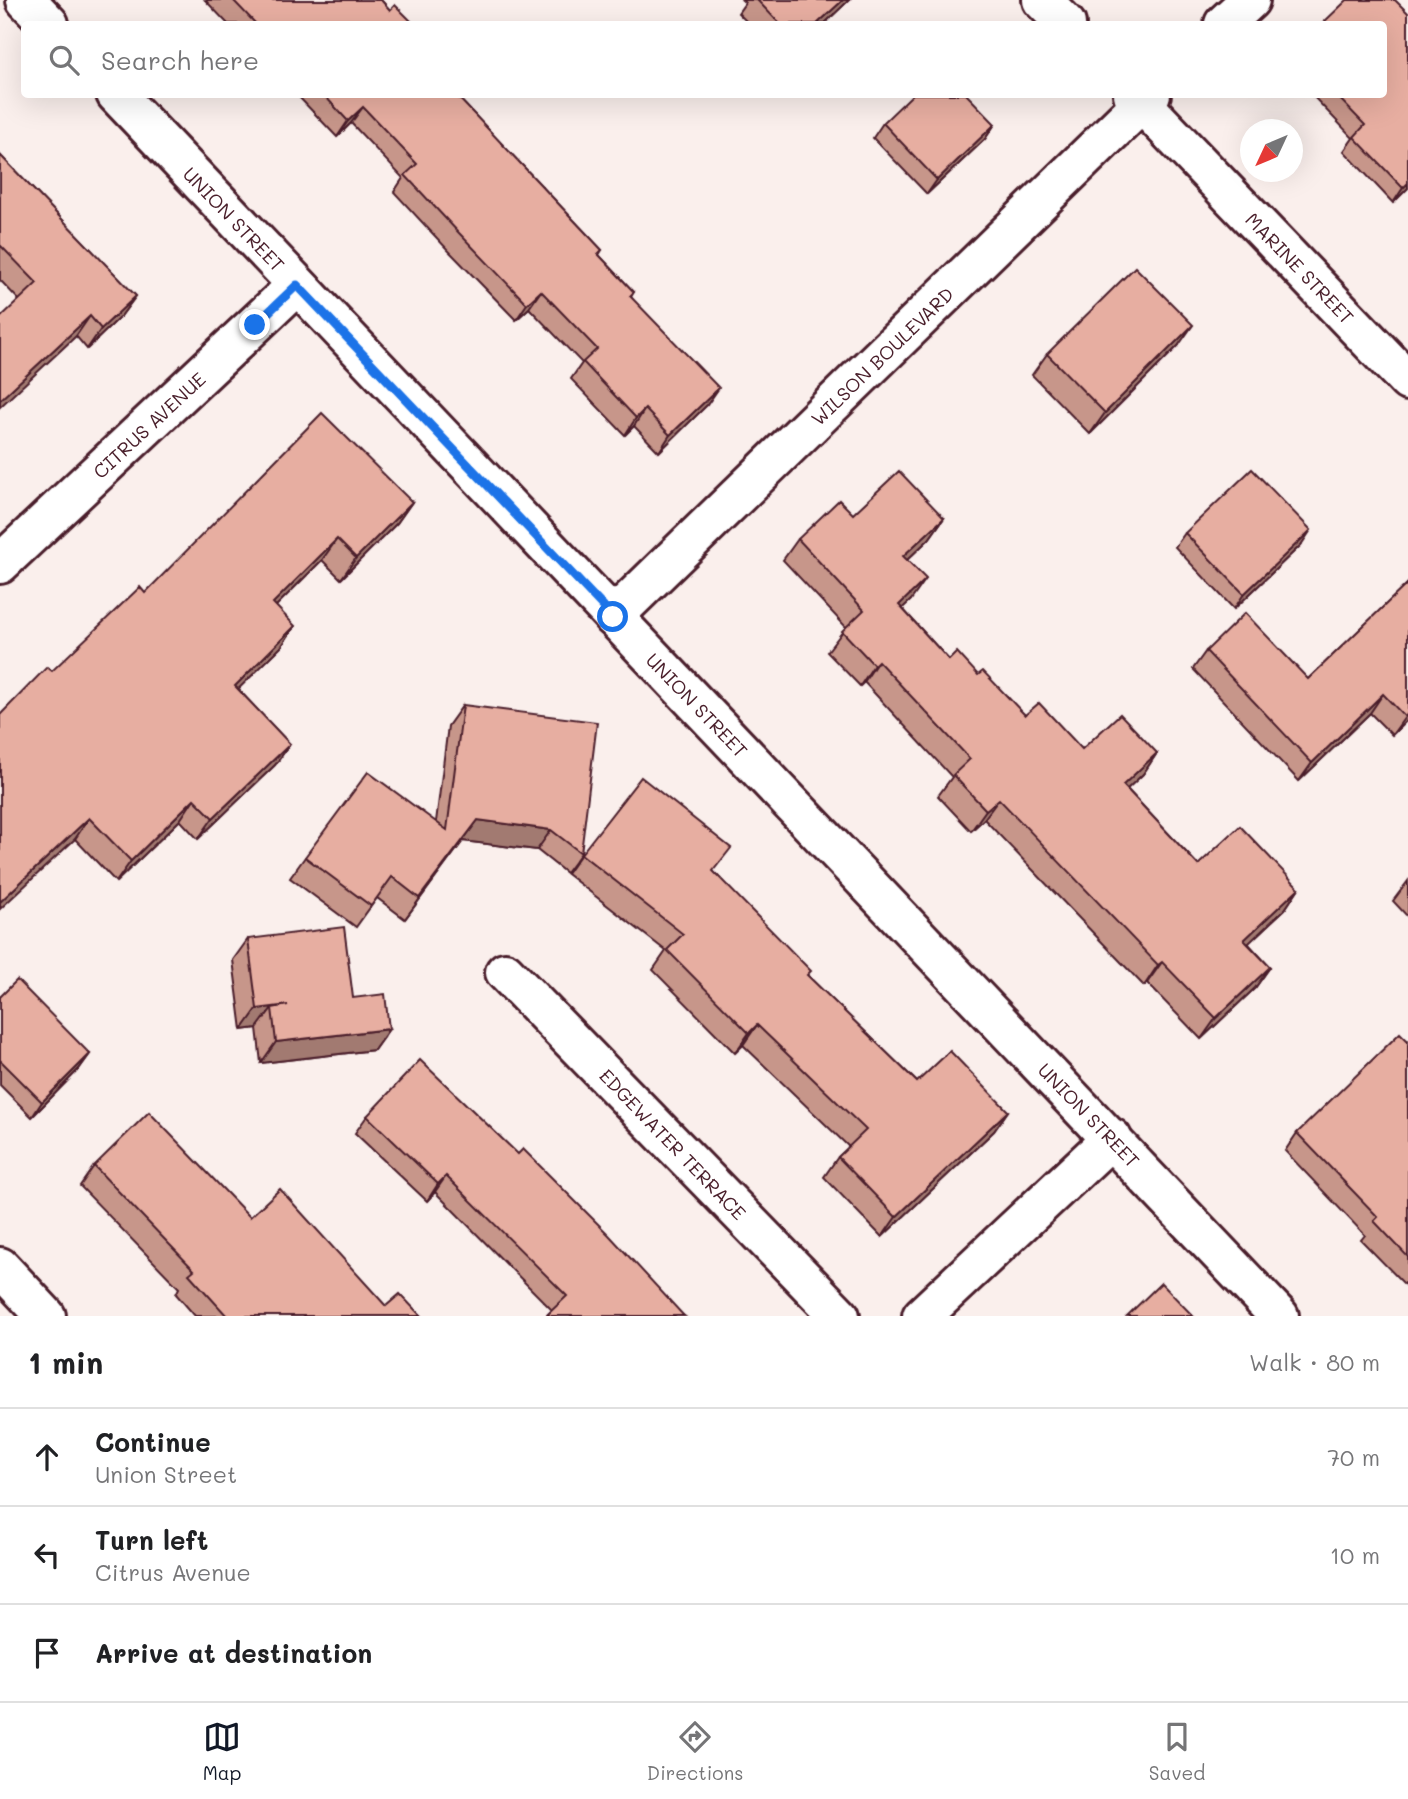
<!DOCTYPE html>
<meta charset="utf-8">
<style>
:root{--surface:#fff;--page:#f6f6f6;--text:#202124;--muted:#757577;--line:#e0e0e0;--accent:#111827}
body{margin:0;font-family:Mali,sans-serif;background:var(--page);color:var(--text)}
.compass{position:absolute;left:1240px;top:119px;width:63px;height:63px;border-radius:50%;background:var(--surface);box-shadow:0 7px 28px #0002;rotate:226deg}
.stop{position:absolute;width:21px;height:21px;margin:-16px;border:5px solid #1a73e8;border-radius:50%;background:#fff}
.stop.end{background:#1a73e8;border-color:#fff;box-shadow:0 2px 7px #0008}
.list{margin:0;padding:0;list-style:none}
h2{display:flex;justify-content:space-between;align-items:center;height:91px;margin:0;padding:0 28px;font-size:30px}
h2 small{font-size:23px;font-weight:400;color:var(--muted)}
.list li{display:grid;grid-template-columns:46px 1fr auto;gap:21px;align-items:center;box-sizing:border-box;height:98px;padding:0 28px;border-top:2px solid var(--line)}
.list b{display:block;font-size:26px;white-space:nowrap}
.list p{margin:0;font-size:23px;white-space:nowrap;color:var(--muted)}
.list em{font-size:23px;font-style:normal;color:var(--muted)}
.icon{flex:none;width:38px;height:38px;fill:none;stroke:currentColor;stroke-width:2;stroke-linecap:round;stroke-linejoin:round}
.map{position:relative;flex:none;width:1408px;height:1316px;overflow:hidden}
.search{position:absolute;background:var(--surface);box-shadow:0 7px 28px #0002;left:21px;right:21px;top:21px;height:77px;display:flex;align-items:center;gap:18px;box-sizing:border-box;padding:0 24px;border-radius:7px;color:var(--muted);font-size:26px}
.sheet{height:385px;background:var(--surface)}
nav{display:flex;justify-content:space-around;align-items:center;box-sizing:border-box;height:98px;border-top:2px solid var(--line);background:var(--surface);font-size:19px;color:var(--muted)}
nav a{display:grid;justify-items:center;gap:4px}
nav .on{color:var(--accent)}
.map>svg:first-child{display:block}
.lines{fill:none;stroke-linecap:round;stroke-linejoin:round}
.street-casing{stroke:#4a1f2b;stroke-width:44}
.secondary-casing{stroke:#4a1f2b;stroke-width:44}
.street{stroke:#fff;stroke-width:38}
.secondary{stroke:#fff;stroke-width:38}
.wall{fill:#c7968a;stroke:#4a1f2b;stroke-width:2}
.shaded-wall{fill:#a27a71;stroke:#4a1f2b;stroke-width:2}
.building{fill:#e7aea1;stroke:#4a1f2b;stroke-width:2}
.route{stroke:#1a73e8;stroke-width:9}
.labels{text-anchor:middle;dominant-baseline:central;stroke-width:7;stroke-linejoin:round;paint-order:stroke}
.street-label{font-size:19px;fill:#4a1f2b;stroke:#fff}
</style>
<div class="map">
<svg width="1408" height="1316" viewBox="0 0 1408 1316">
<rect width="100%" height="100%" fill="#faefec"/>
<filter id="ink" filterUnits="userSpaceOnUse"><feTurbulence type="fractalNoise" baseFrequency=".0143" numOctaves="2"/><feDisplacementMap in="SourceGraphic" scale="14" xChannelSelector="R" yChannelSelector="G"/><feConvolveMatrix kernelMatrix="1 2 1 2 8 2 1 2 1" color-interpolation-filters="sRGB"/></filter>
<g filter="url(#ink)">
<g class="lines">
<defs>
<g id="street">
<path d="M1042,0L1066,24"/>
<path d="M1224,24L1250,0"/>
<path d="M1133,94L1408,381"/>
<path d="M0,564L297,285"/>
<path d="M613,617L1151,94"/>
<path d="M505,972L840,1316"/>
<path d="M0,1267L46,1316"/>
<path d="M922,1316L1112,1138"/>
</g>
<g id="secondary">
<path d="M26,0L49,24"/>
<path d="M116,94L1279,1316"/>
</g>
</defs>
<!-- street casing -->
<use href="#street" class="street-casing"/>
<!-- secondary casing -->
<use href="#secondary" class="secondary-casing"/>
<!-- street -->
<use href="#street" class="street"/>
<!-- secondary -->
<use href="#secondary" class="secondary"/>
</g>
<!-- wall -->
<g class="wall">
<path d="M205,0H381L390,10L414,24H228Z"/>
<path d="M742,0H849L824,24H749L738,13L745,3Z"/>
<path d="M1408,13V188L1393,203L1344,151L1353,138L1311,94H1383Z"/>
<path d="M296,94H455L602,250L599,255L634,292L631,297L707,405L659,452L634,426L625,435L571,379L582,363L529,308L516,320L448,250L394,192L403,178L351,123L337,137Z"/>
<path d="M883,123L995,124L985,139L927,194L873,138Z"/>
<path d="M0,155L136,296L121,316L87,349L76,336L19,300L0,280Z"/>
<path d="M1178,346L1090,434L1032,375L1047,354Z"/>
<path d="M412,502L397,523L341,579L322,560L276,606L281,647L238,689L290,744L275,765L198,839L180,820L116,882L75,839L52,671Z"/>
<path d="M853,514L944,518L929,539L907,560L911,600L902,608L949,660L978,675L1025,715L1082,749L1157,753L1143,774L1127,789L1198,865L1299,888L1285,909L1248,943L1270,967L1255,988L1201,1039L1147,983L1144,986L984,819L971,831L938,796L952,777L864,682L860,686L827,652L846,627L783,560L798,539Z"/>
<path d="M1185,533L1301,545L1234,609L1175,547Z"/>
<path d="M1408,583V719L1392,735L1370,713L1299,781L1193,669L1206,651L1308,679Z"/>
<path d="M463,705L581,853L566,873L537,850L463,841L405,919L377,898L356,927L290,878L305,857L436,822L448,726Z"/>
<path d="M581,854L714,872L808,976L917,1082L1008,1111L994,1131L882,1237L824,1177L838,1157L849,1147L743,1045L735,1053L653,970L666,951L567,874Z"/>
<path d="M1408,881V917L1393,901Z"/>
<path d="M248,939L353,998L389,1029L374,1050L261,1063L257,1028L242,1030L233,960Z"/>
<path d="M0,997L90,1054L79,1069L32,1117L0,1085Z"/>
<path d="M1408,1041V1288L1361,1240L1365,1235L1285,1151L1297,1133Z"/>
<path d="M367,1116L684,1316H546L552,1310L435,1192L427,1201L355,1133Z"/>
<path d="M94,1166L250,1217L386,1306L421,1316H195L176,1294L179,1288L80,1186Z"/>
</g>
<!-- shaded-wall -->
<g class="shaded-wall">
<path d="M843,0H849L824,24H817Z"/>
<path d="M363,107L351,123L337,137L348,121Z"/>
<path d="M995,124L985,139L927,194L937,180Z"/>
<path d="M1408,183V188L1393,203L1403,188Z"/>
<path d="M541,291L529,308L516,320L527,304Z"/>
<path d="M136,296L121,316L87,349L101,329Z"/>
<path d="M90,316L76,336L0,407V400Z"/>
<path d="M1193,325L1178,346L1090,434L1105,413Z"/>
<path d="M719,388L707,405L659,452L670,435Z"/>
<path d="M645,409L634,426L625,435L636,418Z"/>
<path d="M412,502L397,523L341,579L356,558Z"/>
<path d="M944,518L929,539L889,577L903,556Z"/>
<path d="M1311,530L1301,545L1234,609L1244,594Z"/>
<path d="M337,539L322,560L258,624L273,603Z"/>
<path d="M926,579L911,600L884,626L899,605Z"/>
<path d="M295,626L281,647L220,707L235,686Z"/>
<path d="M878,661L864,682L860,686L874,665Z"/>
<path d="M1383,694L1370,713L1299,781L1312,763Z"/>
<path d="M1408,713V719L1392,735L1405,717Z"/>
<path d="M290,744L275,765L198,839L213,818Z"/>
<path d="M1157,753L1143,774L1109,806L1123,785Z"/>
<path d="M194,799L180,820L116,882L131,861Z"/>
<path d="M999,799L984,819L971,831L986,810Z"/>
<path d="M89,818L75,839L0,909V902Z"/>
<path d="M478,820L551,830L537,850L463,841L405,919Z"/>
<path d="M1299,888L1285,909L1230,961L1244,940Z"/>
<path d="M1162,962L1147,983L1144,986L1158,965Z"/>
<path d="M1270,967L1255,988L1201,1039L1216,1018Z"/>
<path d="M288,1005L272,1008L257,1028L242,1030L257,1009Z"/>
<path d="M757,1025L743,1045L735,1053L749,1033Z"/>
<path d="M389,1029L374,1050L261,1063L276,1042Z"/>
<path d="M90,1054L79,1069L32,1117L42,1102Z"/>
<path d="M1008,1111L994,1131L882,1237L896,1217Z"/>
<path d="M446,1176L435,1192L427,1201L438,1184Z"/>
</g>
<!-- building -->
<g class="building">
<path d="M233,0H381L390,10L395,5L414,24H256Z"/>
<path d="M757,0H843L817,24H780Z"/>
<path d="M1347,0H1395L1408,13V183L1403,188L1354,137L1365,125L1335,94H1383V24H1322Z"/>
<path d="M323,94H455L602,250L598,254L634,292L630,296L719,388L670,435L645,409L636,418L583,362L597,349L541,291L527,304L459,233L405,175L417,164L363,107L348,121Z"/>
<path d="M913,94H966L995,124L937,180L883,123Z"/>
<path d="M0,155L136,296L101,329L90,316L0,400V318L37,283L0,245Z"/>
<path d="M1135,267L1193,325L1105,413L1047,354Z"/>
<path d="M322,413L412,502L356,558L337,539L273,603L295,626L235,686L290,744L213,818L194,799L131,861L89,818L0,902V715L47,667L52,671L140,587L145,593Z"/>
<path d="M1252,469L1311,530L1244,594L1185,533Z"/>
<path d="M899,471L944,518L903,556L926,579L899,605L949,660L957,652L978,675L983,671L1025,715L1039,703L1082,749L1120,714L1157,753L1123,785L1198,865L1240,826L1299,888L1244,940L1270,967L1216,1018L1162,962L1158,965L999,799L986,810L953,775L970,759L878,661L874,665L842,631L864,610L798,539L839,500L853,514Z"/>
<path d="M1408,583V713L1405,717L1383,694L1312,763L1206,651L1245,613L1308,679Z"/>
<path d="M463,705L597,722L581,853L551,830L478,820L419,898L392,877L371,906L305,857L368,772L447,830Z"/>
<path d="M641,777L731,848L713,871L811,971L807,975L917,1082L950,1051L1008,1111L896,1217L838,1157L866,1130L757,1025L749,1033L667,950L683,934L581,854Z"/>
<path d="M344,927L353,998L385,994L389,1029L276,1042L272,1008L288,1005L257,1009L248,939Z"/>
<path d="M17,980L90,1054L42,1102L0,1060V997Z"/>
<path d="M1400,1033L1408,1041V1257L1374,1221L1378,1217L1297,1133Z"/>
<path d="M420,1060L518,1154L523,1149L609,1235L684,1316H550L548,1314L567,1296L446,1176L438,1184L367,1116Z"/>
<path d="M149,1112L250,1217L280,1189L386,1306L400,1294L421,1316H227L189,1274L194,1270L94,1166Z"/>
<path d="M1161,1283L1193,1316H1127Z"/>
</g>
</g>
<g class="lines" filter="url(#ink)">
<!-- route -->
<path class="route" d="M255,325L297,285L613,617"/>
</g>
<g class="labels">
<!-- street labels -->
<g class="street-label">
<text transform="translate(234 219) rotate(46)">UNION STREET</text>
<text transform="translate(1300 268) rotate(46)">MARINE STREET</text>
<text transform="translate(882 356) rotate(-44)">WILSON BOULEVARD</text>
<text transform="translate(149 425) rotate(-43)">CITRUS AVENUE</text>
<text transform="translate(697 705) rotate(46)">UNION STREET</text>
<text transform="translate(1089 1115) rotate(46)">UNION STREET</text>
<text transform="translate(673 1144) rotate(46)">EDGEWATER TERRACE</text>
</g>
</g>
</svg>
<svg class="compass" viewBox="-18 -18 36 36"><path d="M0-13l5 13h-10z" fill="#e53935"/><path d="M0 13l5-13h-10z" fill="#757577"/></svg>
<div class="stop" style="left:613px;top:617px"></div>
<div class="stop end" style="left:255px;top:325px"></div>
<div class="search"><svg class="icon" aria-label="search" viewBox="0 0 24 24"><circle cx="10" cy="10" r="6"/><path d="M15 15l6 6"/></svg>Search here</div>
</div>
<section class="sheet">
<h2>1 min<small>Walk · 80 m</small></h2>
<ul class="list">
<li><svg class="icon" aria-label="ahead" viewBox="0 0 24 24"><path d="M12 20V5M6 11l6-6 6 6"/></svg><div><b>Continue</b><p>Union Street</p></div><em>70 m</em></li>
<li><svg class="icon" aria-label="left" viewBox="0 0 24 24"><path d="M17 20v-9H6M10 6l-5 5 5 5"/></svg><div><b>Turn left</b><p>Citrus Avenue</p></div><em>10 m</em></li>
<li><svg class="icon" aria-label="arrive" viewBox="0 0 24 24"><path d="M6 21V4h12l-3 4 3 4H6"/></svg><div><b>Arrive at destination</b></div></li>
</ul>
</section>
<nav>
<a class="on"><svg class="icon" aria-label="map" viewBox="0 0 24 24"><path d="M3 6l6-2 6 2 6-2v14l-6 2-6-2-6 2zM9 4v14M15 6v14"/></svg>Map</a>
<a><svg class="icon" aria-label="directions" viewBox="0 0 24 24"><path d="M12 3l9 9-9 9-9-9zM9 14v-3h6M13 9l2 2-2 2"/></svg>Directions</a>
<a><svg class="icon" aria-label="saved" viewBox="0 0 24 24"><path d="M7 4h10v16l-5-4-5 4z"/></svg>Saved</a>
</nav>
